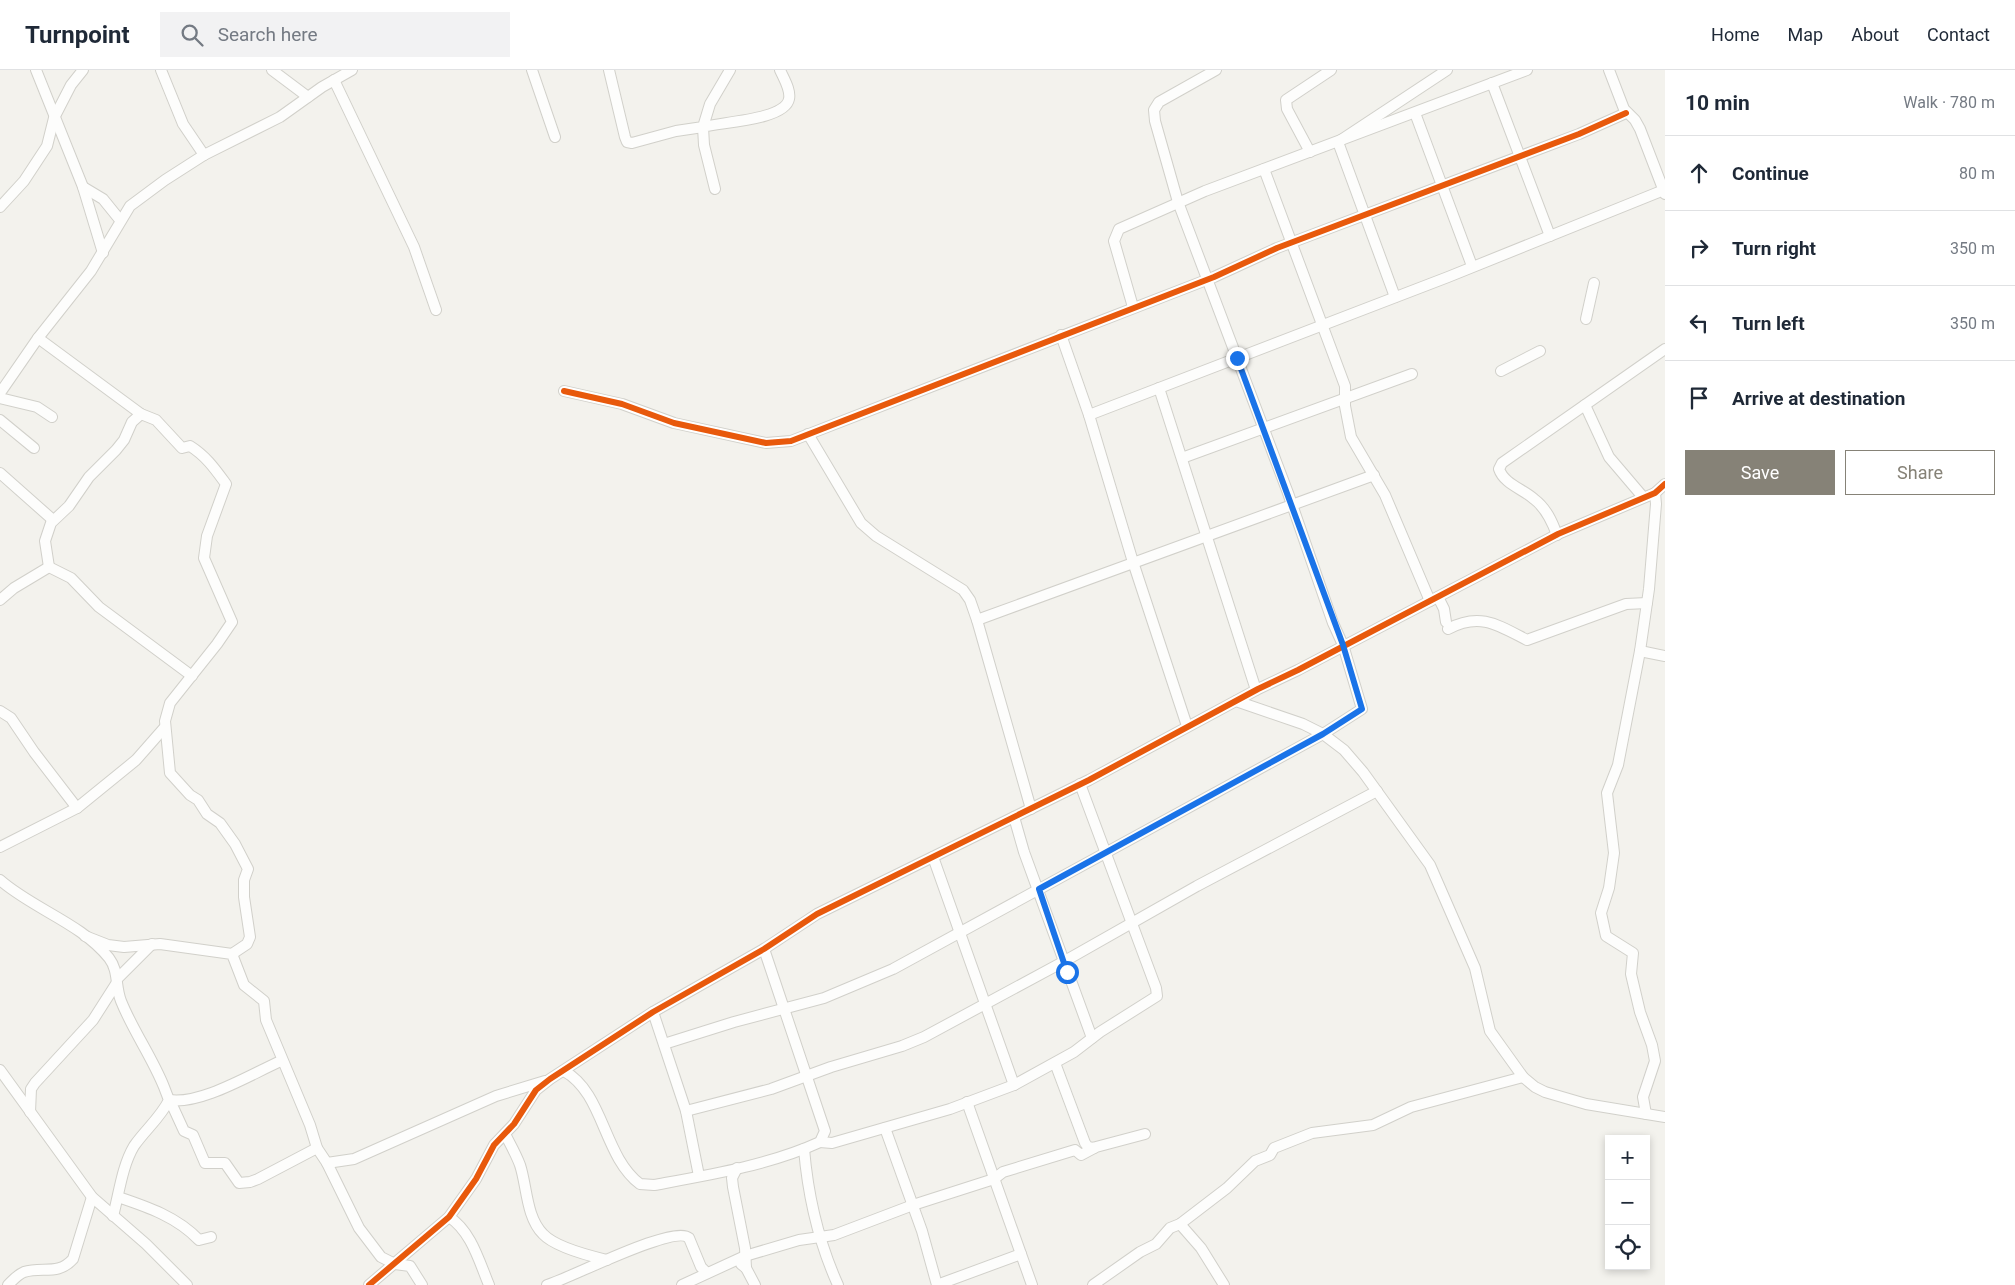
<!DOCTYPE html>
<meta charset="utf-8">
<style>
:root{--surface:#fff;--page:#f2f2f3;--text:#1f2937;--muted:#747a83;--line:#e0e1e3;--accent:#868277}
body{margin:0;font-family:Roboto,sans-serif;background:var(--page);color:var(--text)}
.controls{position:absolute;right:15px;bottom:15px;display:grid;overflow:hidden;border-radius:0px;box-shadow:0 2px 8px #0003}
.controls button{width:45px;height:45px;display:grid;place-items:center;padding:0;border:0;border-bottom:1px solid var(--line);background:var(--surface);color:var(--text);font:25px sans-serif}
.stop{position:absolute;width:15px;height:15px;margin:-11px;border:4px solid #1a73e8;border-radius:50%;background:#fff}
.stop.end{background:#1a73e8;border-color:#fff;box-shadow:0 1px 5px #0008}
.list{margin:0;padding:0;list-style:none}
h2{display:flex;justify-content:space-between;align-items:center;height:65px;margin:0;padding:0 20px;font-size:21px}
h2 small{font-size:16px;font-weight:400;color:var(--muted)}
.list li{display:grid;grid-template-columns:32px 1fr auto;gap:15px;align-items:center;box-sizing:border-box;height:75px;padding:0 20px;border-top:1px solid var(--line)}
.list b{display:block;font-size:19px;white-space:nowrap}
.list em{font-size:16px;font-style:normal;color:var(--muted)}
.actions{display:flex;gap:10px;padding:15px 20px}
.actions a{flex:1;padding:11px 0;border:1px solid var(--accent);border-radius:0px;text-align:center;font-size:18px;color:var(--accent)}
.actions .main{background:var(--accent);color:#fff}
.icon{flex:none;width:28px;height:28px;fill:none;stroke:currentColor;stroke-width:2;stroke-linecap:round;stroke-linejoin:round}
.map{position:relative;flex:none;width:1665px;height:1215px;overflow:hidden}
header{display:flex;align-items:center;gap:30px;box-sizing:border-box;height:70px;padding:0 25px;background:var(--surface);border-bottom:1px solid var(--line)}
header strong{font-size:24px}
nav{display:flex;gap:28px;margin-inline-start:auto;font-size:18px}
.search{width:350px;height:45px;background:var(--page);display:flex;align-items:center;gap:12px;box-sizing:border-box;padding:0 18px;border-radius:0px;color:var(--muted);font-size:19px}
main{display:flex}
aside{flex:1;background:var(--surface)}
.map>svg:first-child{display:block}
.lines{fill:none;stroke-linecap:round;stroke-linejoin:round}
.minor-casing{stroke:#d1d0ca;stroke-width:12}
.minor{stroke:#fdfdfc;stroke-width:10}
.cycleway-casing{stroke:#fff;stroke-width:9}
.cycleway{stroke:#e8590c;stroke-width:6}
.route{stroke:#1a73e8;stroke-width:6}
</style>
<header>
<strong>Turnpoint</strong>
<div class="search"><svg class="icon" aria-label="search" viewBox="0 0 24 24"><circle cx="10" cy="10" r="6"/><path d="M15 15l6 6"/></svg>Search here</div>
<nav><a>Home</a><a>Map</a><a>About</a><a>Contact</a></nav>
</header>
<main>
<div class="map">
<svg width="1665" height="1215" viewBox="0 0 1665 1215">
<rect width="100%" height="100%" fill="#f3f2ed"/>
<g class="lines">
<defs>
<g id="minor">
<path d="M36,0L83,117L103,183"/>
<path d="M161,0L183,54L204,85"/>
<path d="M272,0L308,27"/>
<path d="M532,0L555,67"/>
<path d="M609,0L625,67L627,72L632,73L676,61L703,57L710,34L730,0"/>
<path d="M1609,0L1624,39L1635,50L1640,59L1665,124"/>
<path d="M334,10L414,177L436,240"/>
<path d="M1492,13L1550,166"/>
<path d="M1415,43L1472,196"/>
<path d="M1310,82L1287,39L1286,30L1331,0"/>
<path d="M1264,99L1345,316V336L1351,367L1385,425L1430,531"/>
<path d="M83,117L103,129L120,150"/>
<path d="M715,119L704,75L703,57C721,52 785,50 789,29C791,20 784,9 780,0"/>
<path d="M0,137L24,111L47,76L54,48L71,15L83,0"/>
<path d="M1395,227L1338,72L1447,0"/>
<path d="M1133,237L1114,171L1119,159L1205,121L1527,0"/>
<path d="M1586,249L1594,213"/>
<path d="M1061,265L1089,345L1133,492L1187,656"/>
<path d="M38,268L141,344L156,350L182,378L190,376C206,386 215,399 226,414L207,466L204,488L232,552L217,574L170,633L165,651L170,703L190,725L198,730L207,744L220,753L235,774L248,799L244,810V827L250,867L247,874L232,884"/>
<path d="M1501,301L1540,281"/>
<path d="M1159,318L1256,620"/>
<path d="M564,321L622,334L674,353L766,373L791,371L1214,207L1277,178L1579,64L1626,43"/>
<path d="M0,323L38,268L91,201L130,136L165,110L204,85L280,47L322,17L352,0"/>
<path d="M0,328L37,337L52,347"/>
<path d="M1585,335L1609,387L1643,427"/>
<path d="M1089,345L1448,207L1664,120"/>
<path d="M0,350L34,378"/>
<path d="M808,364L861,453L876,466L963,520L970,530L977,550L1031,739"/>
<path d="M1182,388L1412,304"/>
<path d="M0,403L53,450"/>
<path d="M1557,465C1552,451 1546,438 1534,429C1523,419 1504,414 1499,399L1502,393L1665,279"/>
<path d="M49,497L45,471L51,453L69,436L89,407L116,380L124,370L132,352L141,344"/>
<path d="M49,497L71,508L99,537L192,606"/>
<path d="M1438,527L1444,539L1446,552"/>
<path d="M0,530L14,518L49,497"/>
<path d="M977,550L1374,405"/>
<path d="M1448,559C1480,542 1498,555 1527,570L1626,534L1647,533"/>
<path d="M1640,581L1665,586"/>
<path d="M1236,631L1303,654L1323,664L1344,680L1363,702L1430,795L1475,898L1490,961L1523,1007L1535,1017L1545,1022L1586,1034L1665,1047"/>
<path d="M0,641L11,648L34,682L77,738"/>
<path d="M1014,747L1024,782L1092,968"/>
<path d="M0,777L77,738L136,690L165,657"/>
<path d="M933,787L1014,1015"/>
<path d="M0,810C33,839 81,853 109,888C119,901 115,916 121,931C133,961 152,987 164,1017L169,1030C161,1047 145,1060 134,1076C122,1096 119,1124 113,1146"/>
<path d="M85,866L108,875L124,877L160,874L232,884L244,915L264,931L266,950L310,1055L317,1078L327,1093L359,1158L381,1187L395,1194L410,1196L422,1215"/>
<path d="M117,909L152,874"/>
<path d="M653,942L686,1041L699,1106"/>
<path d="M664,974L734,952L824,928L893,899L1323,664L1362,639L1343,575L1333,553L1288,423L1178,132L1155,51L1154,40L1159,32L1216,0"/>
<path d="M1055,993L1085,1073L1088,1077L1094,1078"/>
<path d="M0,1000L92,1127L146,1174L187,1215"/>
<path d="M564,1001C604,1023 603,1086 640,1114L654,1115C709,1105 770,1095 820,1072L825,1061L764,879"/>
<path d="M169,1030C201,1035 251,1004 281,991"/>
<path d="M967,1032L1032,1215"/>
<path d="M173,1037L184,1061L193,1065L205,1093H225L239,1113L250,1112L258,1109L317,1078"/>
<path d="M686,1041L771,1019L831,997L902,976L924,967L1063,892L1197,816L1377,721"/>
<path d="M30,1042L31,1019L35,1013L93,950L116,914"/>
<path d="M1646,1044L1643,1027L1655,991L1652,975L1640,942L1631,904L1633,883L1606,866L1601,843L1609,818L1614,783L1607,723L1618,695L1640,581L1649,519L1656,434L1655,423"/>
<path d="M885,1058L922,1161L937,1215"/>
<path d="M505,1064C510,1074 516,1084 520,1095C527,1116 526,1147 543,1164C555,1177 590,1186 607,1190"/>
<path d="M820,1072L832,1073L950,1039L1014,1015L1074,982L1100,962L1157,926L1156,918L1080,714"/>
<path d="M804,1079C808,1126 819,1173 838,1215"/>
<path d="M327,1093L354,1089L496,1026L545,1011"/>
<path d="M737,1098L732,1108L733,1117L745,1178L746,1198"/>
<path d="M118,1127C148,1137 177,1147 199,1170L211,1167"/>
<path d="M449,1147C471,1161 479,1191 489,1215"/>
<path d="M1180,1154L1201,1178L1224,1215"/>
<path d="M741,1194L746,1198L755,1215"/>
<path d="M8,1215C12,1211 17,1205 24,1202C42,1196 58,1206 73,1189L92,1127"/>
<path d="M369,1215L449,1147L476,1109L494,1075L514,1054L536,1020L550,1009L653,942L764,879L817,844L1089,710L1258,619L1298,600L1558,464L1655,423L1665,414"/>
<path d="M547,1215C571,1208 674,1154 689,1168L701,1197L707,1203"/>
<path d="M682,1215L745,1186L799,1170L834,1165L913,1135L994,1109L1003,1102L1075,1080L1081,1085L1096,1077L1145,1064"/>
<path d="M937,1215L1021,1184"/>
<path d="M1093,1215L1140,1182L1156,1174L1170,1158L1180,1154L1227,1118L1255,1091L1270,1085L1274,1078L1312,1063L1373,1055L1411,1037L1523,1007"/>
</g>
</defs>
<!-- minor casing -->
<use href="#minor" class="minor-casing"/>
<!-- minor -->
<use href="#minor" class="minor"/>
<defs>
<g id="cycleway">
<path d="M564,321L622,334L674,353L766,373L791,371L1214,207L1277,178L1579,64L1626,43"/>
<path d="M369,1215L449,1147L476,1109L494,1075L514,1054L536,1020L550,1009L653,942L764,879L817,844L1089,710L1258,619L1298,600L1558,464L1655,423L1665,414"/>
</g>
</defs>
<!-- cycleway casing -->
<use href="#cycleway" class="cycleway-casing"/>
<!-- cycleway -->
<use href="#cycleway" class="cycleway"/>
</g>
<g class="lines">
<!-- route -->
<path class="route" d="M1067,902L1039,819L1323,664L1362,639L1343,575L1237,288"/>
</g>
</svg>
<div class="controls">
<button>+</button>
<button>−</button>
<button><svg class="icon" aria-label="locate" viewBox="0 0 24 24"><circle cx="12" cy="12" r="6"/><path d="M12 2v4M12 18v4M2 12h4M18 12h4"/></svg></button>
</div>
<div class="stop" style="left:1067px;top:902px"></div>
<div class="stop end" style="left:1237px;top:288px"></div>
</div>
<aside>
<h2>10 min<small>Walk · 780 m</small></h2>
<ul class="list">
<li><svg class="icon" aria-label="ahead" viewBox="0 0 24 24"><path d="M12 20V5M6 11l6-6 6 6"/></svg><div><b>Continue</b></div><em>80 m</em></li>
<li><svg class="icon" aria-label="right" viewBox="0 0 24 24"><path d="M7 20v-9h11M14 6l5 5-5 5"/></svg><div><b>Turn right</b></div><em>350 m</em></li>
<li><svg class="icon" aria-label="left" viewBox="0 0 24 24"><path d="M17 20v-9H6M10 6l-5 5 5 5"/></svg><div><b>Turn left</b></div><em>350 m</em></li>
<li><svg class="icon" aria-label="arrive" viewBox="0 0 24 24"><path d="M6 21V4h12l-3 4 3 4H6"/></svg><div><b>Arrive at destination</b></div></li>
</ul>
<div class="actions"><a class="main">Save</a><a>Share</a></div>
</aside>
</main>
